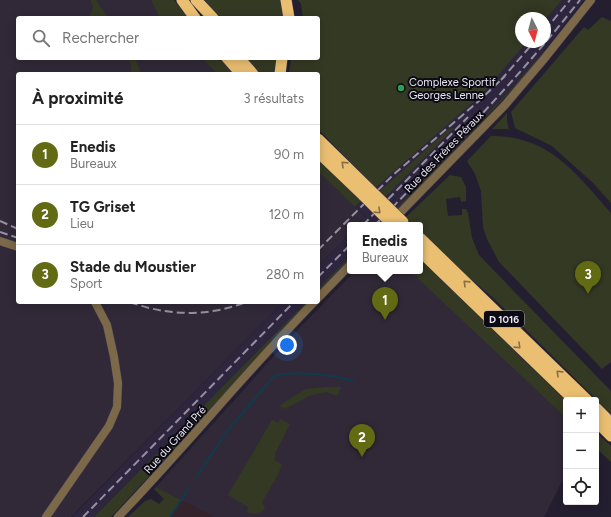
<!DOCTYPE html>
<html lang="fr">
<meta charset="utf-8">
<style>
:root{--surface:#fff;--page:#f6f6f6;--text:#222;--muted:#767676;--line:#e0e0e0;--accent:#626b13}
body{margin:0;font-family:Figtree,sans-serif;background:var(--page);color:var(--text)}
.controls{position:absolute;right:12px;bottom:12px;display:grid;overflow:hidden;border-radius:4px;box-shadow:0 2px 10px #0003}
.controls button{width:36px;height:36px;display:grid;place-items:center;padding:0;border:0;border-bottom:1px solid var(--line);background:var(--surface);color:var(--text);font:20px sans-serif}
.compass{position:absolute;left:515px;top:12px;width:36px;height:36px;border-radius:50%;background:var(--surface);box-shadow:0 2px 10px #0003;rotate:174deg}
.you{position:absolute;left:287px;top:345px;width:14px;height:14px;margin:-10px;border:3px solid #fff;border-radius:50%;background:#1a73e8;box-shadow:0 0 0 6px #1a73e833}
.badge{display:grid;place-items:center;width:26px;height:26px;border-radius:50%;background:var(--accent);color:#fff;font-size:13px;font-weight:700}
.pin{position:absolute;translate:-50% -33px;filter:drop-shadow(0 1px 2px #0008)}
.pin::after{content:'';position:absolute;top:21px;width:14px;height:12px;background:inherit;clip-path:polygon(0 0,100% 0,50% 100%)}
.popup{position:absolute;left:347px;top:222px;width:76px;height:52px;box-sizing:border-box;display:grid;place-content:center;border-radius:4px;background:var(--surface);filter:drop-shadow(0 1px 3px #0005);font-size:13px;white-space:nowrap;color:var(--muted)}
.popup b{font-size:15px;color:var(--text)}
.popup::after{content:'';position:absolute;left:50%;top:100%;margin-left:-8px;border:8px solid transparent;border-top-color:var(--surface)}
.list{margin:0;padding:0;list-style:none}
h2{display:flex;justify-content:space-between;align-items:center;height:52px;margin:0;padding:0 16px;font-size:17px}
h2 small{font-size:13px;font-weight:400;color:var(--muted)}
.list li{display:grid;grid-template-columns:26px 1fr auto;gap:12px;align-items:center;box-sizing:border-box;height:60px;padding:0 16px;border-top:1px solid var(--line)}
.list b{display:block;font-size:15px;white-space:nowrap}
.list p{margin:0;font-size:13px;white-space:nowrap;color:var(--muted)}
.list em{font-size:13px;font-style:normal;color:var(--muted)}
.icon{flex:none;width:22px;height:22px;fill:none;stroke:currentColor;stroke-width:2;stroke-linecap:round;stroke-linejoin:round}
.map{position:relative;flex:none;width:611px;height:517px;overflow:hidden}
.search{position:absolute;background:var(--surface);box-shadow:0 2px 10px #0003;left:16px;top:16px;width:304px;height:44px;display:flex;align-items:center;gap:10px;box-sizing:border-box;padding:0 14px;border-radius:4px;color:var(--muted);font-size:15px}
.panel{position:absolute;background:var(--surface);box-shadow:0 2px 10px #0003;left:16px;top:72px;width:304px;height:232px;border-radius:4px}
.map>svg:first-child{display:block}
.built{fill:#2e263f}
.industrial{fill:#312938}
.education{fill:#35232b}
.green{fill:#343924}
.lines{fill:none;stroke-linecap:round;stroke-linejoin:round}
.stream{stroke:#103a4e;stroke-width:2}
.tertiary-casing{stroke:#403a4c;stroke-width:9}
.trunk-casing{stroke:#403a4c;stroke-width:12}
.tertiary{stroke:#7c6949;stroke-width:8}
.trunk{stroke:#eabf71;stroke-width:11}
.rail{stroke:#9691a0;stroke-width:2;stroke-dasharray:8 4;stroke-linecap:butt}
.trunk-bridge-casing{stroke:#403a4c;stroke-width:12;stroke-linecap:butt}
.trunk-bridge{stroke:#eabf71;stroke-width:11}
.oneway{stroke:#866e46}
.leisure-dot{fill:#2e9e5b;stroke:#0c0a12;stroke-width:1.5}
.labels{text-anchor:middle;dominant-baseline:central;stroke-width:4;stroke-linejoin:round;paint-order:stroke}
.shield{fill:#0c0a12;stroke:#a7a4b0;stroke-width:1}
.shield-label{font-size:10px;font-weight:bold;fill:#eae6f3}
.poi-label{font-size:11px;fill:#eae6f3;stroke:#0c0a12;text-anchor:start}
.street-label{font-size:11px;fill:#eae6f3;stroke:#0c0a12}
</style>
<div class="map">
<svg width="611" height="517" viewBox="0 0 611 517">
<rect width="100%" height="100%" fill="#241e31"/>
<!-- built -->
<g class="built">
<path d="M562,0H584L567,21L548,46L510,90L433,172L381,225H359L366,217L355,207L389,172L470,100L507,65L527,42H545V20Z"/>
<path d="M350,234V256L318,289V266Z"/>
<path d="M283,302H306L94,517H72Z"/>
</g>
<!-- industrial -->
<g class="industrial">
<path d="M0,0H162L173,18H18V58H212L227,74H18V302H283L71,517H0Z"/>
<path d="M318,168L366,218L359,225H350V234L318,266Z"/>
<path d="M355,271H410L566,409V474L544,517H213L156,487L291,337Z"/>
</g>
<!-- education -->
<path class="education" d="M181,500L213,517H170Z"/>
<!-- green -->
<g class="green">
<path d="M91,0H96L108,18L89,17L93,8Z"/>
<path d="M151,0H174L188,18H160Z"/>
<path d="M204,0H284L287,18H218Z"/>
<path d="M298,0H562L545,20V18H521V42H527L481,95L375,188L318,129V74H289L291,58H318V18H303L301,4Z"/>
<path d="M602,17L611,21V203L593,183L552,146L515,128L511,112L584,27L588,30Z"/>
<path d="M548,46L525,76L399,209L397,208L510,90Z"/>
<path d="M128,58H135L140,70L138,74H131V66Z"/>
<path d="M201,58H221L235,74H218Z"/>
<path d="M245,58H279L277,74H260Z"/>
<path d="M507,113V121L509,129H492Z"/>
<path d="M450,128L453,129L385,197L380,191Z"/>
<path d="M491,136C550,136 575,173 611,213V362L602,369L499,262L487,239L483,227L481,191L475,174L467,161Z"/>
<path d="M318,159L362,200L355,207L318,171Z"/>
<path d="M450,175L461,177L466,187V201L461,202L460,197L446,199L448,216L462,215V209H466L468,213L472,238L479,255L611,391V414L513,317L490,295L468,277L420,231V225H413L406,218L407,216Z"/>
<path d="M350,256V261L318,295V289Z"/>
<path d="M420,259L566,401V418L410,271H420Z"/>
<path d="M306,302H312L111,517H94Z"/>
<path d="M327,387H341L337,396L327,392L311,395L285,409L279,406L286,401L306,389Z"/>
<path d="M280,419L290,424L275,454L276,455L274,460L282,464L278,475L262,502L265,508C261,515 253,515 247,512L248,507L228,495L272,420L278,423Z"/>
<path d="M596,432L611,446V462L596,448Z"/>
<path d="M156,487L181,500L170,517H128L145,501L151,499L159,504L164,499L154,489Z"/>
</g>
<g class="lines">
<!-- stream -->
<g class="stream">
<path d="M197,476L228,430L274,376C293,370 334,375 354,381"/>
<path d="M170,517L189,488"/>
</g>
<defs>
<g id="tertiary">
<path d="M394,219L505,105L544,59L591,0"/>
<path d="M0,241L18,247"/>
<path d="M318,298L350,265"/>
<path d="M46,517L109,426L117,407L118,383L114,357L107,325L95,302"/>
<path d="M118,517C185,447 246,372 314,302"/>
</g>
<g id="trunk">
<path d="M182,0L195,18"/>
<path d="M196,0L213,18"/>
<path d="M286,0L289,18"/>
<path d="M227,58L241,74"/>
<path d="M239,58L253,74"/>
<path d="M280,74L282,58"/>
<path d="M318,139L369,189"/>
<path d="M318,152L364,196"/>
<path d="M420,238L587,400"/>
<path d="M420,251L574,400"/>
<path d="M596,408L611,423"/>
<path d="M596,421L611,436"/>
</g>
</defs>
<!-- tertiary casing -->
<use href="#tertiary" class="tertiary-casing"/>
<!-- trunk casing -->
<use href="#trunk" class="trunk-casing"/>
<!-- tertiary -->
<use href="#tertiary" class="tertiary"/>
<!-- trunk -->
<use href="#trunk" class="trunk"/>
<!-- rail -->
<g class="rail">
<path d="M545,30L570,0"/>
<path d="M501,80L534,42"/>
<path d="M0,221L18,229"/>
<path d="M363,225L468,117"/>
<path d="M375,225C447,152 517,80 580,0"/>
<path d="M0,232L18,238"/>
<path d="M318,250L393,175L480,100L505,76"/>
<path d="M318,277L350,245"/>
<path d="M130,302C167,316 209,317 246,302"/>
<path d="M83,517L294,302"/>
</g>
<defs>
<g id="trunk-bridge">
<path d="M369,189L403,222"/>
<path d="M364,196L393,225"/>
</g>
</defs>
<!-- trunk-bridge casing -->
<use href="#trunk-bridge" class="trunk-bridge-casing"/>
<!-- trunk-bridge -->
<use href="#trunk-bridge" class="trunk-bridge"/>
</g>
<!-- one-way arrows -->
<defs><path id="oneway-chevron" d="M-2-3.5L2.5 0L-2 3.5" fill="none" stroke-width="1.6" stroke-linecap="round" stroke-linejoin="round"/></defs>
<g class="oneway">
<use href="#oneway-chevron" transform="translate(344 164) rotate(-136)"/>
<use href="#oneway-chevron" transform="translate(378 211) rotate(44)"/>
<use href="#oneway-chevron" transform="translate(466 283) rotate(-136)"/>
<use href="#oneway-chevron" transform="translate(518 346) rotate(44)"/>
<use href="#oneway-chevron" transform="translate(559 373) rotate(-136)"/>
</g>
<!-- markers -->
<circle class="leisure-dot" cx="401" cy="88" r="4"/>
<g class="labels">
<!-- shield labels -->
<rect class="shield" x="484" y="311" width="40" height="16" rx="3"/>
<g class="shield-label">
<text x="504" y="319">D 1016</text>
</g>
<!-- poi labels -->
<g class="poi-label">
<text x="409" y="82">Complexe Sportif<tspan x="409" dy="13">Georges Lenne</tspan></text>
</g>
<!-- street labels -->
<g class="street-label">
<text transform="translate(444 152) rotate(-46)">Rue des Frères Péraux</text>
<text transform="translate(175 440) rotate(-48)">Rue du Grand Pré</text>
</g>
</g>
</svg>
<div class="controls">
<button>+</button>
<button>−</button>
<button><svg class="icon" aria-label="locate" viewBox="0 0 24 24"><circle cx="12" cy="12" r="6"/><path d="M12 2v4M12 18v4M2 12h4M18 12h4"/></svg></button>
</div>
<svg class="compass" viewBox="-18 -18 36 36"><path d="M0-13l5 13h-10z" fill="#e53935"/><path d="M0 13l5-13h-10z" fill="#767676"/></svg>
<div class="you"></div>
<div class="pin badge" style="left:385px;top:320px">1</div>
<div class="popup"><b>Enedis</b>Bureaux</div>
<div class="pin badge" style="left:362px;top:457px">2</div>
<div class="pin badge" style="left:588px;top:294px">3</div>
<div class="search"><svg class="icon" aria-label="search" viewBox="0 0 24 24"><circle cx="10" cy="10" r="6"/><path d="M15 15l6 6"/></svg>Rechercher</div>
<section class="panel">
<h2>À proximité<small>3 résultats</small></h2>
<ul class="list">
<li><span class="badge">1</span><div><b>Enedis</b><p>Bureaux</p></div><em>90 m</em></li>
<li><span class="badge">2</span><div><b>TG Griset</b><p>Lieu</p></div><em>120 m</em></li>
<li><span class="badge">3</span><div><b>Stade du Moustier</b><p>Sport</p></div><em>280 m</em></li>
</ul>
</section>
</div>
